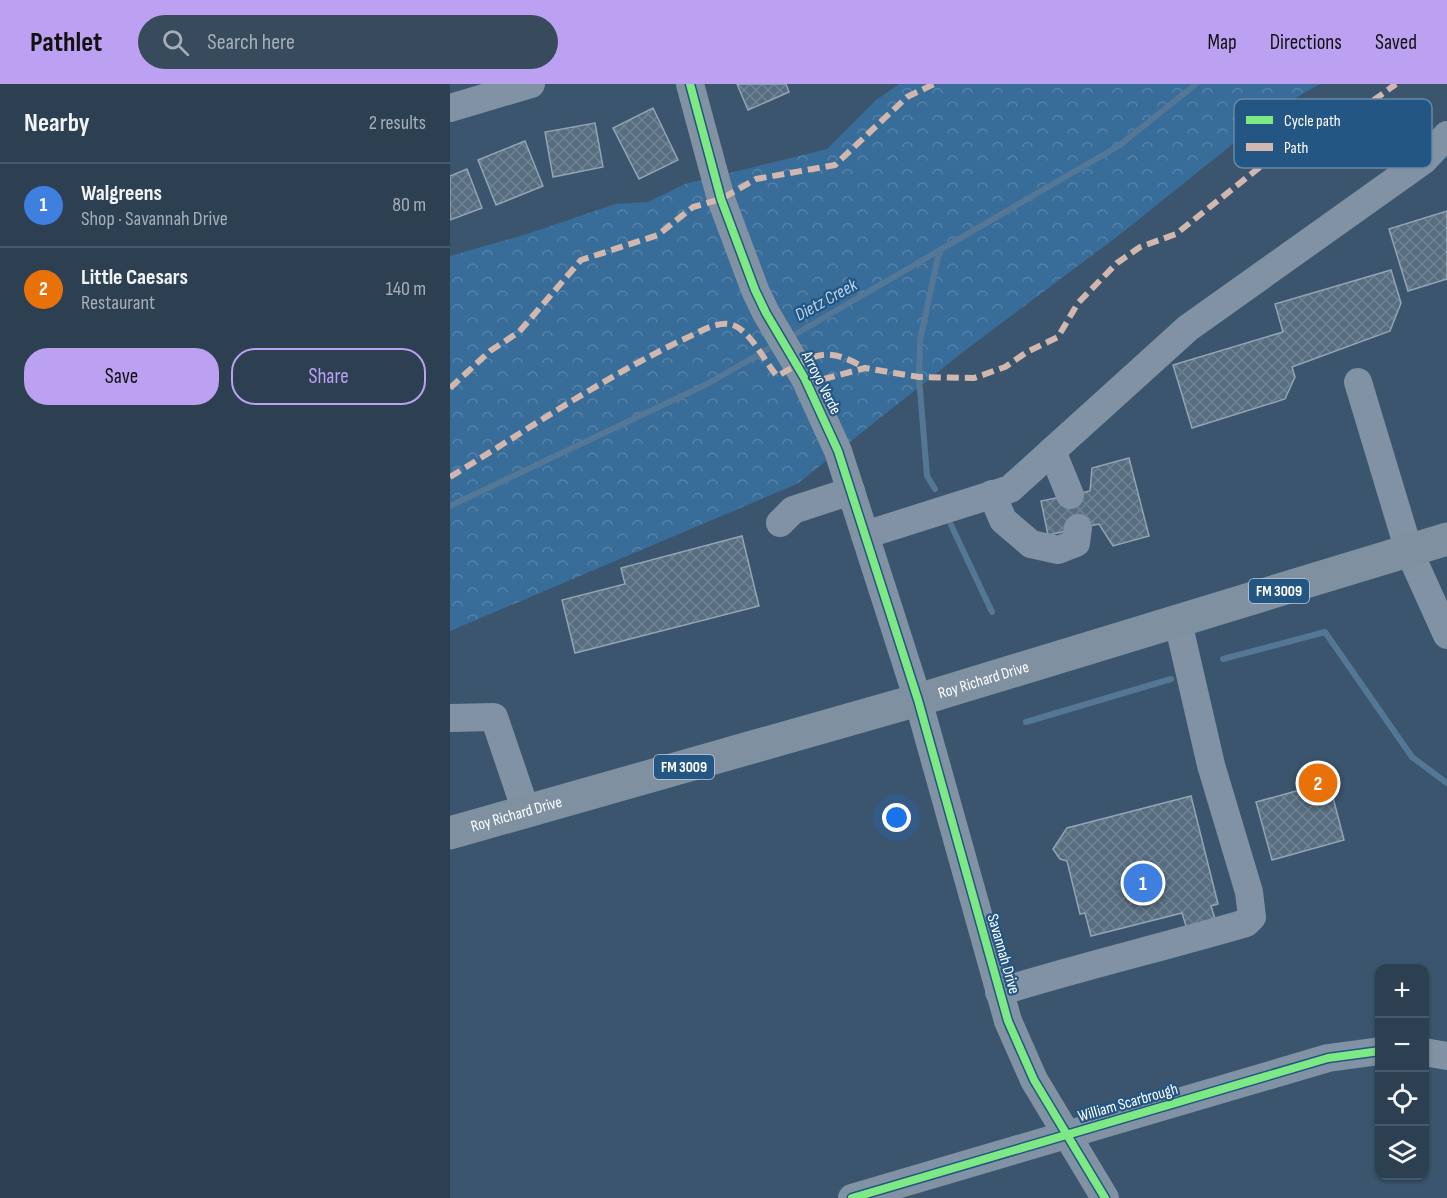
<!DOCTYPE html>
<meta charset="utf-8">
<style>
:root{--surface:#2c4052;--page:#384b5c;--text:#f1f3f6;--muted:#a6afb8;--line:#485969;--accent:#bca0f2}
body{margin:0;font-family:"Sofia Sans Condensed",sans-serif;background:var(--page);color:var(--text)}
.controls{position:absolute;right:18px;bottom:18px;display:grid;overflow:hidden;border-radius:12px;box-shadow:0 2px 4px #0004}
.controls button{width:54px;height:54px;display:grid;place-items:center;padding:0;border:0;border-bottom:2px solid var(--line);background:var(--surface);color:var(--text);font:30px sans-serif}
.you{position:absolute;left:447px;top:734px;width:21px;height:21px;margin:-15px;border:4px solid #fff;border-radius:50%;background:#1a73e8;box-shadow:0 0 0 9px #1a73e833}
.badge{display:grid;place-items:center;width:39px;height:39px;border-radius:50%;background:var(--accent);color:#fff;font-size:20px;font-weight:700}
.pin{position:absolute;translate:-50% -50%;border:3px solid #fff;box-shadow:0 2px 6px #0006}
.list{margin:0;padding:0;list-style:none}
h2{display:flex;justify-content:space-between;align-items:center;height:78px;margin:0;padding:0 24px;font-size:26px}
h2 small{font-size:20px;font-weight:400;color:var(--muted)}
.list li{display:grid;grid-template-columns:39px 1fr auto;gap:18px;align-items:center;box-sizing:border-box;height:84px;padding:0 24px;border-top:2px solid var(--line)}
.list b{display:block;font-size:22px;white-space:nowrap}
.list p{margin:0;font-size:20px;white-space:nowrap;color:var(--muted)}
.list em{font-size:20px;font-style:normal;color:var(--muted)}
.actions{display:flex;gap:12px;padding:18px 24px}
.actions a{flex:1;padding:14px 0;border:2px solid var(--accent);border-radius:24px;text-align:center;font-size:21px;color:var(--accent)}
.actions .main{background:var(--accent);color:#111}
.icon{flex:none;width:33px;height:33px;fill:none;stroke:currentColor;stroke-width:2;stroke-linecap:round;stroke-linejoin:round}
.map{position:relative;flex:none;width:997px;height:1114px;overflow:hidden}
header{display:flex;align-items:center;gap:36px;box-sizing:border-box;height:84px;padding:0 30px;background:var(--accent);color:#111}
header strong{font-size:28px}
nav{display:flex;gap:33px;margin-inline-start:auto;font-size:21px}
.search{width:420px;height:54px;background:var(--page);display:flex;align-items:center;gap:15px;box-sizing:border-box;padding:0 21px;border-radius:33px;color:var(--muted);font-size:22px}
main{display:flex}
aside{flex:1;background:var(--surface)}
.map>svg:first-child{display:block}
.forest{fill:url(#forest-crowns)}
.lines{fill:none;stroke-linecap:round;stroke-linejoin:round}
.stream{stroke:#547796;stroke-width:6}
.building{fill:url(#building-cross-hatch);stroke:#93a4b2;stroke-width:1.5}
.minor{stroke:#8092a3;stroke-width:28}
.major{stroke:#7f91a1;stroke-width:33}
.quiet{stroke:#d1b7ad;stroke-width:6;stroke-dasharray:12 6;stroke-linecap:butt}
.cycleway-casing{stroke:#245683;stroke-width:11}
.cycleway{stroke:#7ce984;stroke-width:8}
.labels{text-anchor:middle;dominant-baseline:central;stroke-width:4.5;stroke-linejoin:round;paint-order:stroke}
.shield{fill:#245683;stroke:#bdccda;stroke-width:1.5}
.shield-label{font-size:15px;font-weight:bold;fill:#fff}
.street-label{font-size:16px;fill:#fff;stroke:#245683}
.water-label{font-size:18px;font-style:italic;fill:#b8d6ef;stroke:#245683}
.key{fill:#245683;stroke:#6689a8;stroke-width:1.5}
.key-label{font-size:16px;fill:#fff}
</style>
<header>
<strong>Pathlet</strong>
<div class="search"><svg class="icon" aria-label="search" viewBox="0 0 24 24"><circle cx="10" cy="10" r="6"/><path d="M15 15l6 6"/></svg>Search here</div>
<nav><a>Map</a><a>Directions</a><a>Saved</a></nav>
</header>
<main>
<aside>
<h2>Nearby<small>2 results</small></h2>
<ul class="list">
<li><span class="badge" style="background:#3f7fe0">1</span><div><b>Walgreens</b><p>Shop · Savannah Drive</p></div><em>80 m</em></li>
<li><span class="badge" style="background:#e8710a">2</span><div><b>Little Caesars</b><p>Restaurant</p></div><em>140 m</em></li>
</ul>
<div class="actions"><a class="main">Save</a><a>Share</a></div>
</aside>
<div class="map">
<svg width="997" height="1114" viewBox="0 0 997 1114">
<defs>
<pattern id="forest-crowns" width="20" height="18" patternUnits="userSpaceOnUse" patternTransform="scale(1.5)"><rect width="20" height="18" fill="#386c99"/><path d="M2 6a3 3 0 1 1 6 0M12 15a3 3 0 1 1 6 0" fill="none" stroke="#5682a8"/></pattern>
<pattern id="building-cross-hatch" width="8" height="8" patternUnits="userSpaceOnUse" patternTransform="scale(1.5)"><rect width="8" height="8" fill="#576d80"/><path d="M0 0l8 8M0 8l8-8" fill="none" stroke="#708393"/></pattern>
</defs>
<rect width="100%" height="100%" fill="#3a556d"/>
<!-- forest -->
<path class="forest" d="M449,0H870L825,26L668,152L517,265L347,400L0,547V172L77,150L165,120L198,118L235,100L377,65L426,16Z"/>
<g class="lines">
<!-- stream -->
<g class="stream">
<path d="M339,254L670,61L746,0"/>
<path d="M485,405L477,392L469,293L470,256L489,168"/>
<path d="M0,422L257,300L327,260"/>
<path d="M501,441L542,528"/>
<path d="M773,575L875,548L962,673L997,699"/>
<path d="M576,638L721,595"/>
</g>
</g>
<!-- building -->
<g class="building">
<path d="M287,0H336L339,8L298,26Z"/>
<path d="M203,24L228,76L189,95L163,44Z"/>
<path d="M145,39L153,83L103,93L95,48Z"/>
<path d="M75,57L93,102L46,121L28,76Z"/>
<path d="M17,85L32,124L0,136V92Z"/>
<path d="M997,127V195L958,207L939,145Z"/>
<path d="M941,186L951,219L940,247L842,283L845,293L835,315L742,344L723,281L833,248L825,220Z"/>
<path d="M679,374L699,452L663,462L649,440L598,451L591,417L640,407L642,384Z"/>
<path d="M292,452L309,522L125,569L112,516L175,500L171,484Z"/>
<path d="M879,698L894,756L822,776L806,718Z"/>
<path d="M741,712L768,820L761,822L766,838L737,845L732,829L641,852L635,829L630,830L617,777L610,775L603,765L617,744Z"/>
</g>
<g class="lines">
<!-- minor -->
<g class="minor">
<path d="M240,0L271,115L305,206L316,229L355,295L388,367L468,616L558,937L584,996L655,1114"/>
<path d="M0,24L81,0"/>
<path d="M908,298L959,467L997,551"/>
<path d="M602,367L620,411"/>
<path d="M542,410L553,436L581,460L608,466L626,459L628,444"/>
<path d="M330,439L343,426L401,407"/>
<path d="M415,451L560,405L738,244L974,76L997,51"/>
<path d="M0,634L44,633L76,727"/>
<path d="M549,908C630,883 714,863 796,839L802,833L799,808L761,681L728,538"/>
<path d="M974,968L997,972"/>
<path d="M402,1114L878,974L930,967"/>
</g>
<!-- major -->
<path class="major" id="s1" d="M0,749L468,616L997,455"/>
<!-- quiet -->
<g class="quiet">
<path d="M355,295H374L415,284L469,293L524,294L555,283L577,268L608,253L628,219L667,179L690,163L726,150L845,55L924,16L946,0"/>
<path d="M0,304L40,267L69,248L131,176L208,151L243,123L271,115L306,95L385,81L457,13L484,0"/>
<path d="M0,393C77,346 151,295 232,256C246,250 264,238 279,240C299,243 314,277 327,292C365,272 373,260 415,284"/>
</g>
<defs>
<g id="cycleway">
<path d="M240,0L271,115L305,206L316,229L355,295L388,367L468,616L558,937L584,996L655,1114"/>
<path d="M402,1114L878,974L930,967"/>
</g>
</defs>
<!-- cycleway casing -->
<use href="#cycleway" class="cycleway-casing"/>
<!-- cycleway -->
<use href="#cycleway" class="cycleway"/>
</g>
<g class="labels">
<!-- shield labels -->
<g class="shield">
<rect x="799" y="495" width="60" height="24" rx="4.5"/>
<rect x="204" y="671" width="60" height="24" rx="4.5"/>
</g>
<g class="shield-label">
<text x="829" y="507">FM 3009</text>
<text x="234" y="683">FM 3009</text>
</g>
<!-- street labels -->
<g class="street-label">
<text transform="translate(371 299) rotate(63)">Arroyo Verde</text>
<text stroke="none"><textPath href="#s1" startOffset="555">Roy Richard Drive</textPath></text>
<text stroke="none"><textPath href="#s1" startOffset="69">Roy Richard Drive</textPath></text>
<text transform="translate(553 870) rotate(74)">Savannah Drive</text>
<text transform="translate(678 1019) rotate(-16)">William Scarbrough</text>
</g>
<!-- water labels -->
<g class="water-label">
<text transform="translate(376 216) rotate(-29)">Dietz Creek</text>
</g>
</g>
<!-- legend -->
<rect x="784" y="15" width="198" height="69" rx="9" class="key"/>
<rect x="796" y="32" width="27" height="8" fill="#7ce984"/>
<rect x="796" y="59" width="27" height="8" fill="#d1b7ad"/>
<g class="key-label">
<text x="834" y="42">Cycle path</text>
<text x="834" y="69">Path</text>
</g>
</svg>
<div class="controls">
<button>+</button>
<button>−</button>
<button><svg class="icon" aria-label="locate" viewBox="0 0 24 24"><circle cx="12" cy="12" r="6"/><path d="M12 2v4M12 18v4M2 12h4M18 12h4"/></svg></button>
<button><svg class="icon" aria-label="layers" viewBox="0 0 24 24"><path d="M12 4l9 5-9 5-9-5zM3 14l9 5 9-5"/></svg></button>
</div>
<div class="you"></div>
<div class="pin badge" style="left:693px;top:799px;background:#3f7fe0">1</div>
<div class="pin badge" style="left:868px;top:699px;background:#e8710a">2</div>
</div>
</main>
